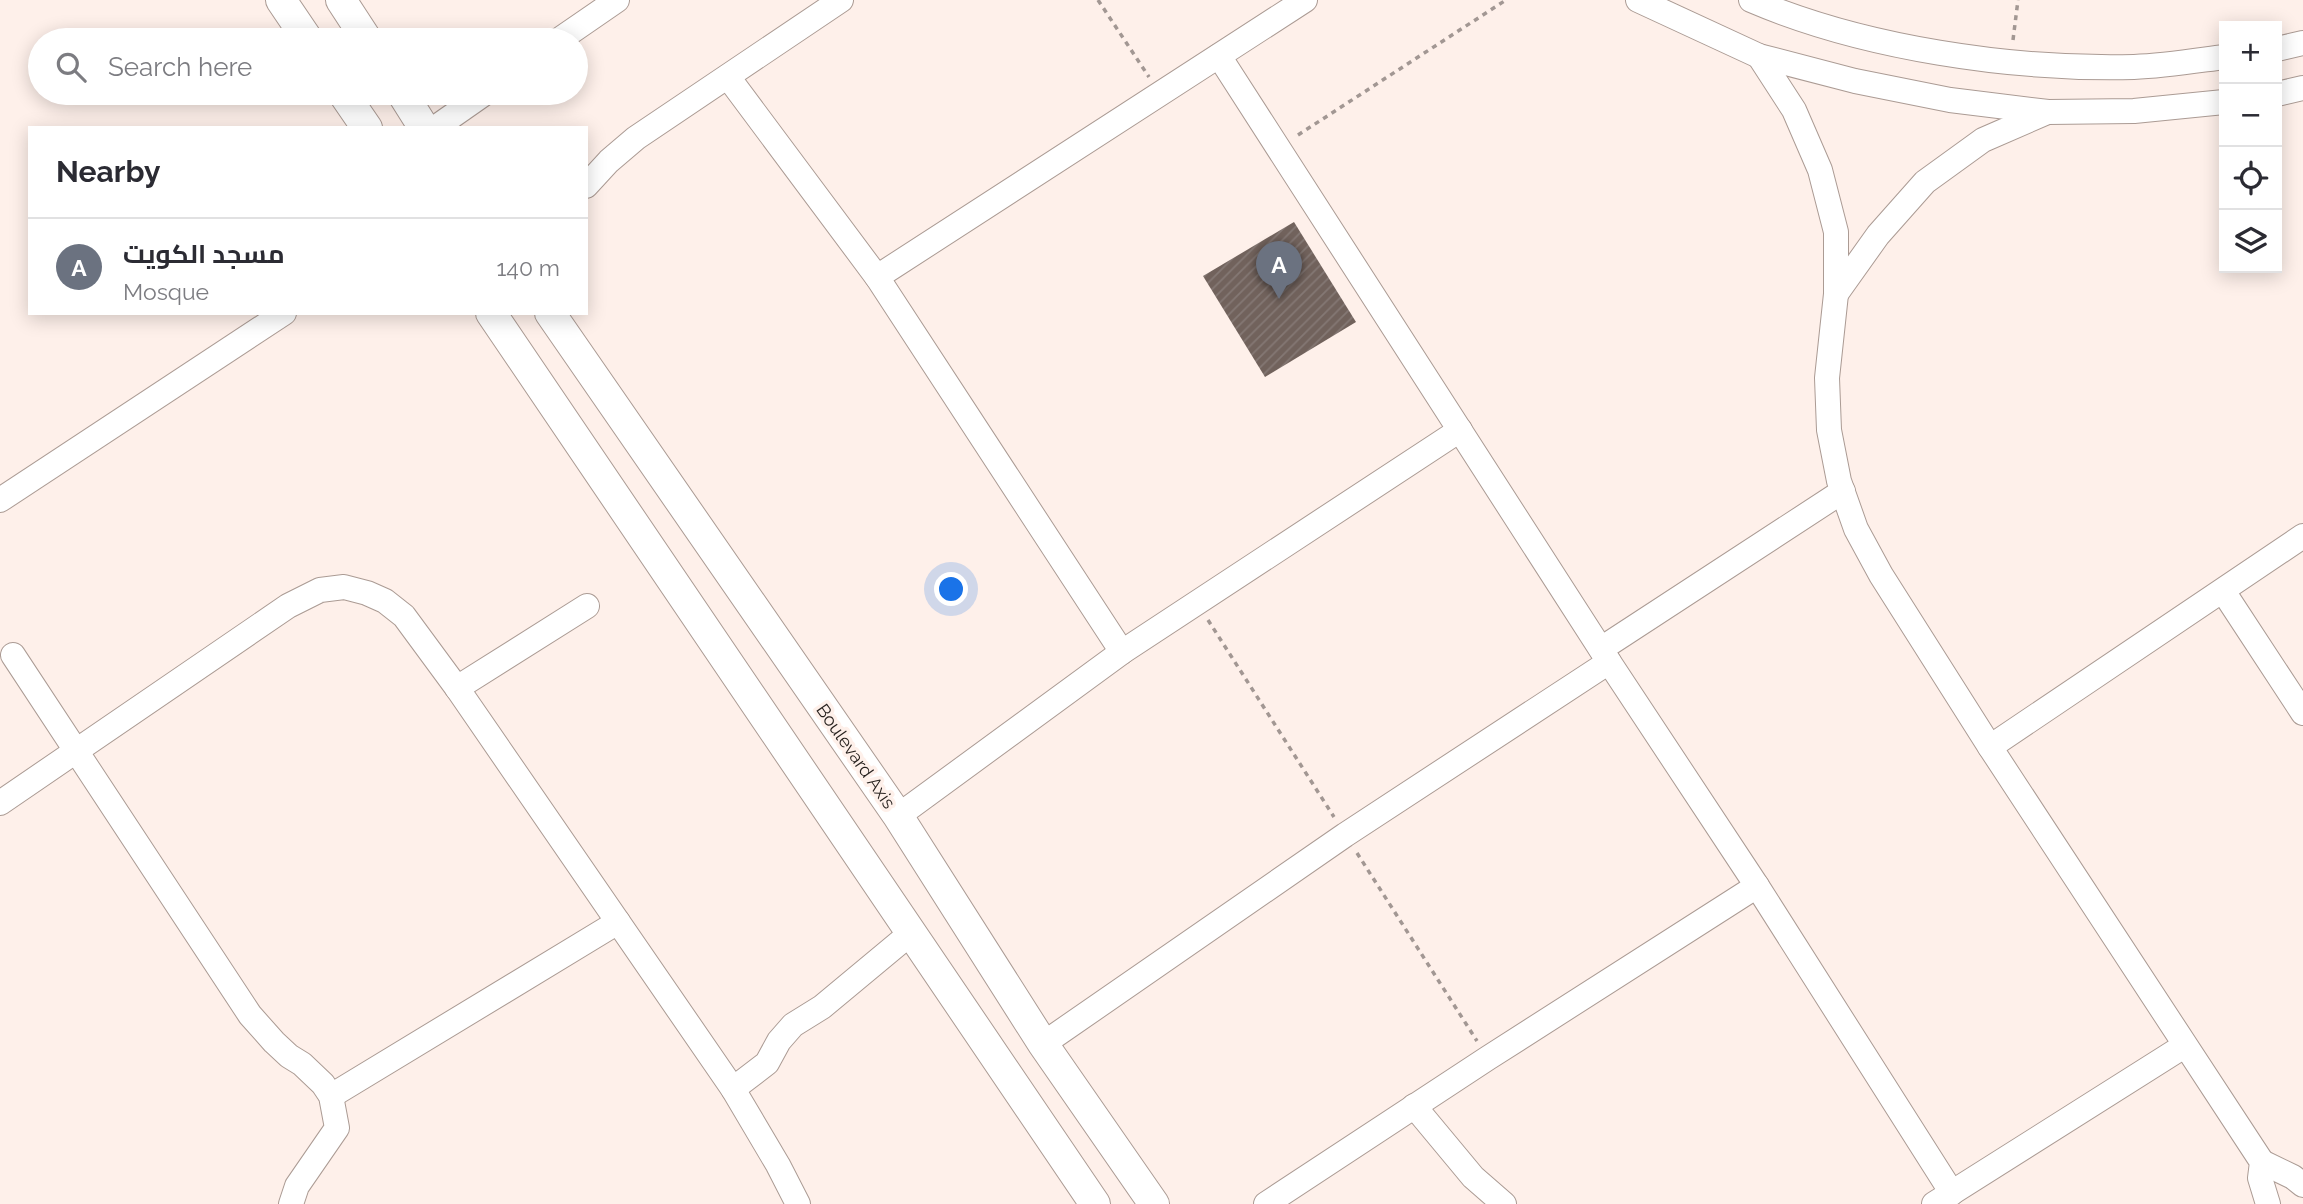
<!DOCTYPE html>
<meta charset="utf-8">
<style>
:root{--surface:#fff;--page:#f2f2f3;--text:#2b2b33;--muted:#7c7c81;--line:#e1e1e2;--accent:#b45309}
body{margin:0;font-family:Raleway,Cairo,sans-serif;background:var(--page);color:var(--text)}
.controls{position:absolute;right:21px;top:21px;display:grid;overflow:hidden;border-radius:0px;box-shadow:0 4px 18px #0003}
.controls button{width:63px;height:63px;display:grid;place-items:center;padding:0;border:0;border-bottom:2px solid var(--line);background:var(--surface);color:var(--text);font:35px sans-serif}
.you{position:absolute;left:952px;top:590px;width:24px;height:24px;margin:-18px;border:5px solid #fff;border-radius:50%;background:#1a73e8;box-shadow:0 0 0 10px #1a73e833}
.badge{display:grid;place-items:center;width:46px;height:46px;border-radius:50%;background:var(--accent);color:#fff;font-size:23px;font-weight:700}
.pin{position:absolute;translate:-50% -58px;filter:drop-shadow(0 2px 4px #0008)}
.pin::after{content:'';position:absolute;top:37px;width:24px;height:21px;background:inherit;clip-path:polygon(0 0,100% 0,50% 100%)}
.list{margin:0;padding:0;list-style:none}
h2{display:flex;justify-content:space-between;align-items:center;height:91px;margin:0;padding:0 28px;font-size:30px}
h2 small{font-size:23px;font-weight:400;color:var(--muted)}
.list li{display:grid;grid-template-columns:46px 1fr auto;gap:21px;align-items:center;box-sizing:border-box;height:98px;padding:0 28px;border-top:2px solid var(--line)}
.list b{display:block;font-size:26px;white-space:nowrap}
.list p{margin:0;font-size:23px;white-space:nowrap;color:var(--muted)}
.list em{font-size:23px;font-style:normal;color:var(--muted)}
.icon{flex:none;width:38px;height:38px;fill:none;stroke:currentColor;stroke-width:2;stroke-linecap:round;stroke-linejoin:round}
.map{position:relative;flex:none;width:2303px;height:1204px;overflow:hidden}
.search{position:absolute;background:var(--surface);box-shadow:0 4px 18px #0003;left:28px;top:28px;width:560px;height:77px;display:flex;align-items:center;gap:18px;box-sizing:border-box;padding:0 24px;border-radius:38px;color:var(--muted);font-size:26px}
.panel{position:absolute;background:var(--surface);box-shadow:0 4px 18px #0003;left:28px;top:126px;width:560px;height:189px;border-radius:0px}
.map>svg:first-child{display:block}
.building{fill:url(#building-hatch)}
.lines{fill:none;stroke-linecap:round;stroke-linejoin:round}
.minor-casing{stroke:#ab9b94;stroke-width:26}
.tertiary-casing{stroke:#ab9b94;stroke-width:32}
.path{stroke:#a29793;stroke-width:3.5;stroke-dasharray:5 5;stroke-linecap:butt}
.minor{stroke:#fff;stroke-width:24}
.tertiary{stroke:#fff;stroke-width:30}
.labels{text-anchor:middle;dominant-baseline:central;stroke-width:7;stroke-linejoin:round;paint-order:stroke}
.street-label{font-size:18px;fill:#251f1c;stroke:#fef0ea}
</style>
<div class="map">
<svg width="2303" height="1204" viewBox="0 0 2303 1204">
<defs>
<pattern id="building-hatch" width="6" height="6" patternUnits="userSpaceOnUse" patternTransform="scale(1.75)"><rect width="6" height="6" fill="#71625c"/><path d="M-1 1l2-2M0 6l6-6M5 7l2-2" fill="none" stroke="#847874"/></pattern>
</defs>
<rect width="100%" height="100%" fill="#fef0ea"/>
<!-- building -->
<path class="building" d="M1294,222L1356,322L1265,377L1203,276Z"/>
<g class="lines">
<defs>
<g id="minor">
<path d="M1638,0L1759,56L1855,81L1950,100L2048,112L2134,111L2224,102"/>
<path d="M1751,0C1863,48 2012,70 2134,67C2164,66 2194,61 2224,57"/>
<path d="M559,40L617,0"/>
<path d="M2277,49L2303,43"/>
<path d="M1219,56L1609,662L1757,886L1952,1193"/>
<path d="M1759,56L1794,110L1820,170L1836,232V294L1827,378L1829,430L1839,481L1856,529L1881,575L1990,747L2262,1162L2260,1178L2268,1204"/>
<path d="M728,77L877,277L1122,652"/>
<path d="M2277,94L2303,88"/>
<path d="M435,128L485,93"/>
<path d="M586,186L609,161L636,138L841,0"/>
<path d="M877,277L1305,0"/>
<path d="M1836,294L1878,235L1925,182L1983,140L2045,113"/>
<path d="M0,500L284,313"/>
<path d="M2223,591L2303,713"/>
<path d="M1601,649L1843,491"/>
<path d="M13,655L250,1015L274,1042L289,1056L302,1064L323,1084L331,1096L337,1128L297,1186L291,1204"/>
<path d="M457,688L587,606"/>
<path d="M1990,747L2303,536"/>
<path d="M0,803L288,606L320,590L344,587L367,593L385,601L404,616L457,688L733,1089L778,1165L798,1204"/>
<path d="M898,816L1122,652L1460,430"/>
<path d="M1043,1044L1345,835L1609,662"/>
<path d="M733,1089L767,1063L779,1041L793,1025L822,1007L911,933"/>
<path d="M331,1096L618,922"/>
<path d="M1414,1106L1473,1177L1504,1204"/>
<path d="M2262,1162L2293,1177L2303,1185"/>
<path d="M1266,1204L1488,1058L1757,886"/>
<path d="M1934,1204L2184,1046"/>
</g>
<g id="tertiary">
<path d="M281,0L308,40"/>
<path d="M341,0L367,40"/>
<path d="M343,93L367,128"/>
<path d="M402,93L424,128"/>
<path d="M491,313L1095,1204"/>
<path d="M550,313L898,816L1043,1044L1154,1204"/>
</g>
</defs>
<!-- minor casing -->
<use href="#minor" class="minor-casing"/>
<!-- tertiary casing -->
<use href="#tertiary" class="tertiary-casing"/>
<!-- path -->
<g class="path">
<path d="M1098,0L1149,77"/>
<path d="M2013,40L2018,0"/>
<path d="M1298,135L1506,0"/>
<path d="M1208,620L1334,817"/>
<path d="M1357,853L1477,1041"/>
</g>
<!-- minor -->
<use href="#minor" class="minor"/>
<!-- tertiary -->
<use href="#tertiary" class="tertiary"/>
</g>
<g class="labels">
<!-- street labels -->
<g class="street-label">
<text transform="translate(856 756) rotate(55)">Boulevard Axis</text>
</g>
</g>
</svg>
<div class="controls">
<button>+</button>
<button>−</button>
<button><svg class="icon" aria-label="locate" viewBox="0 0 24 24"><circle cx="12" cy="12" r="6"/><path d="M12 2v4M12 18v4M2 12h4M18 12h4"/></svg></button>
<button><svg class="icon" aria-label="layers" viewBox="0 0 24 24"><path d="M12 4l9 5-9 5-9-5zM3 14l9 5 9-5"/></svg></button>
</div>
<div class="you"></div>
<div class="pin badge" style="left:1279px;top:299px;background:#6b7280">A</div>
<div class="search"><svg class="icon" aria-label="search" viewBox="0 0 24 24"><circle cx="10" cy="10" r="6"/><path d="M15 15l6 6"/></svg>Search here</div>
<section class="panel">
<h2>Nearby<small></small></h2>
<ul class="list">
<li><span class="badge" style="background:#6b7280">A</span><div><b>مسجد الكويت</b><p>Mosque</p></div><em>140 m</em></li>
</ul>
</section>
</div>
